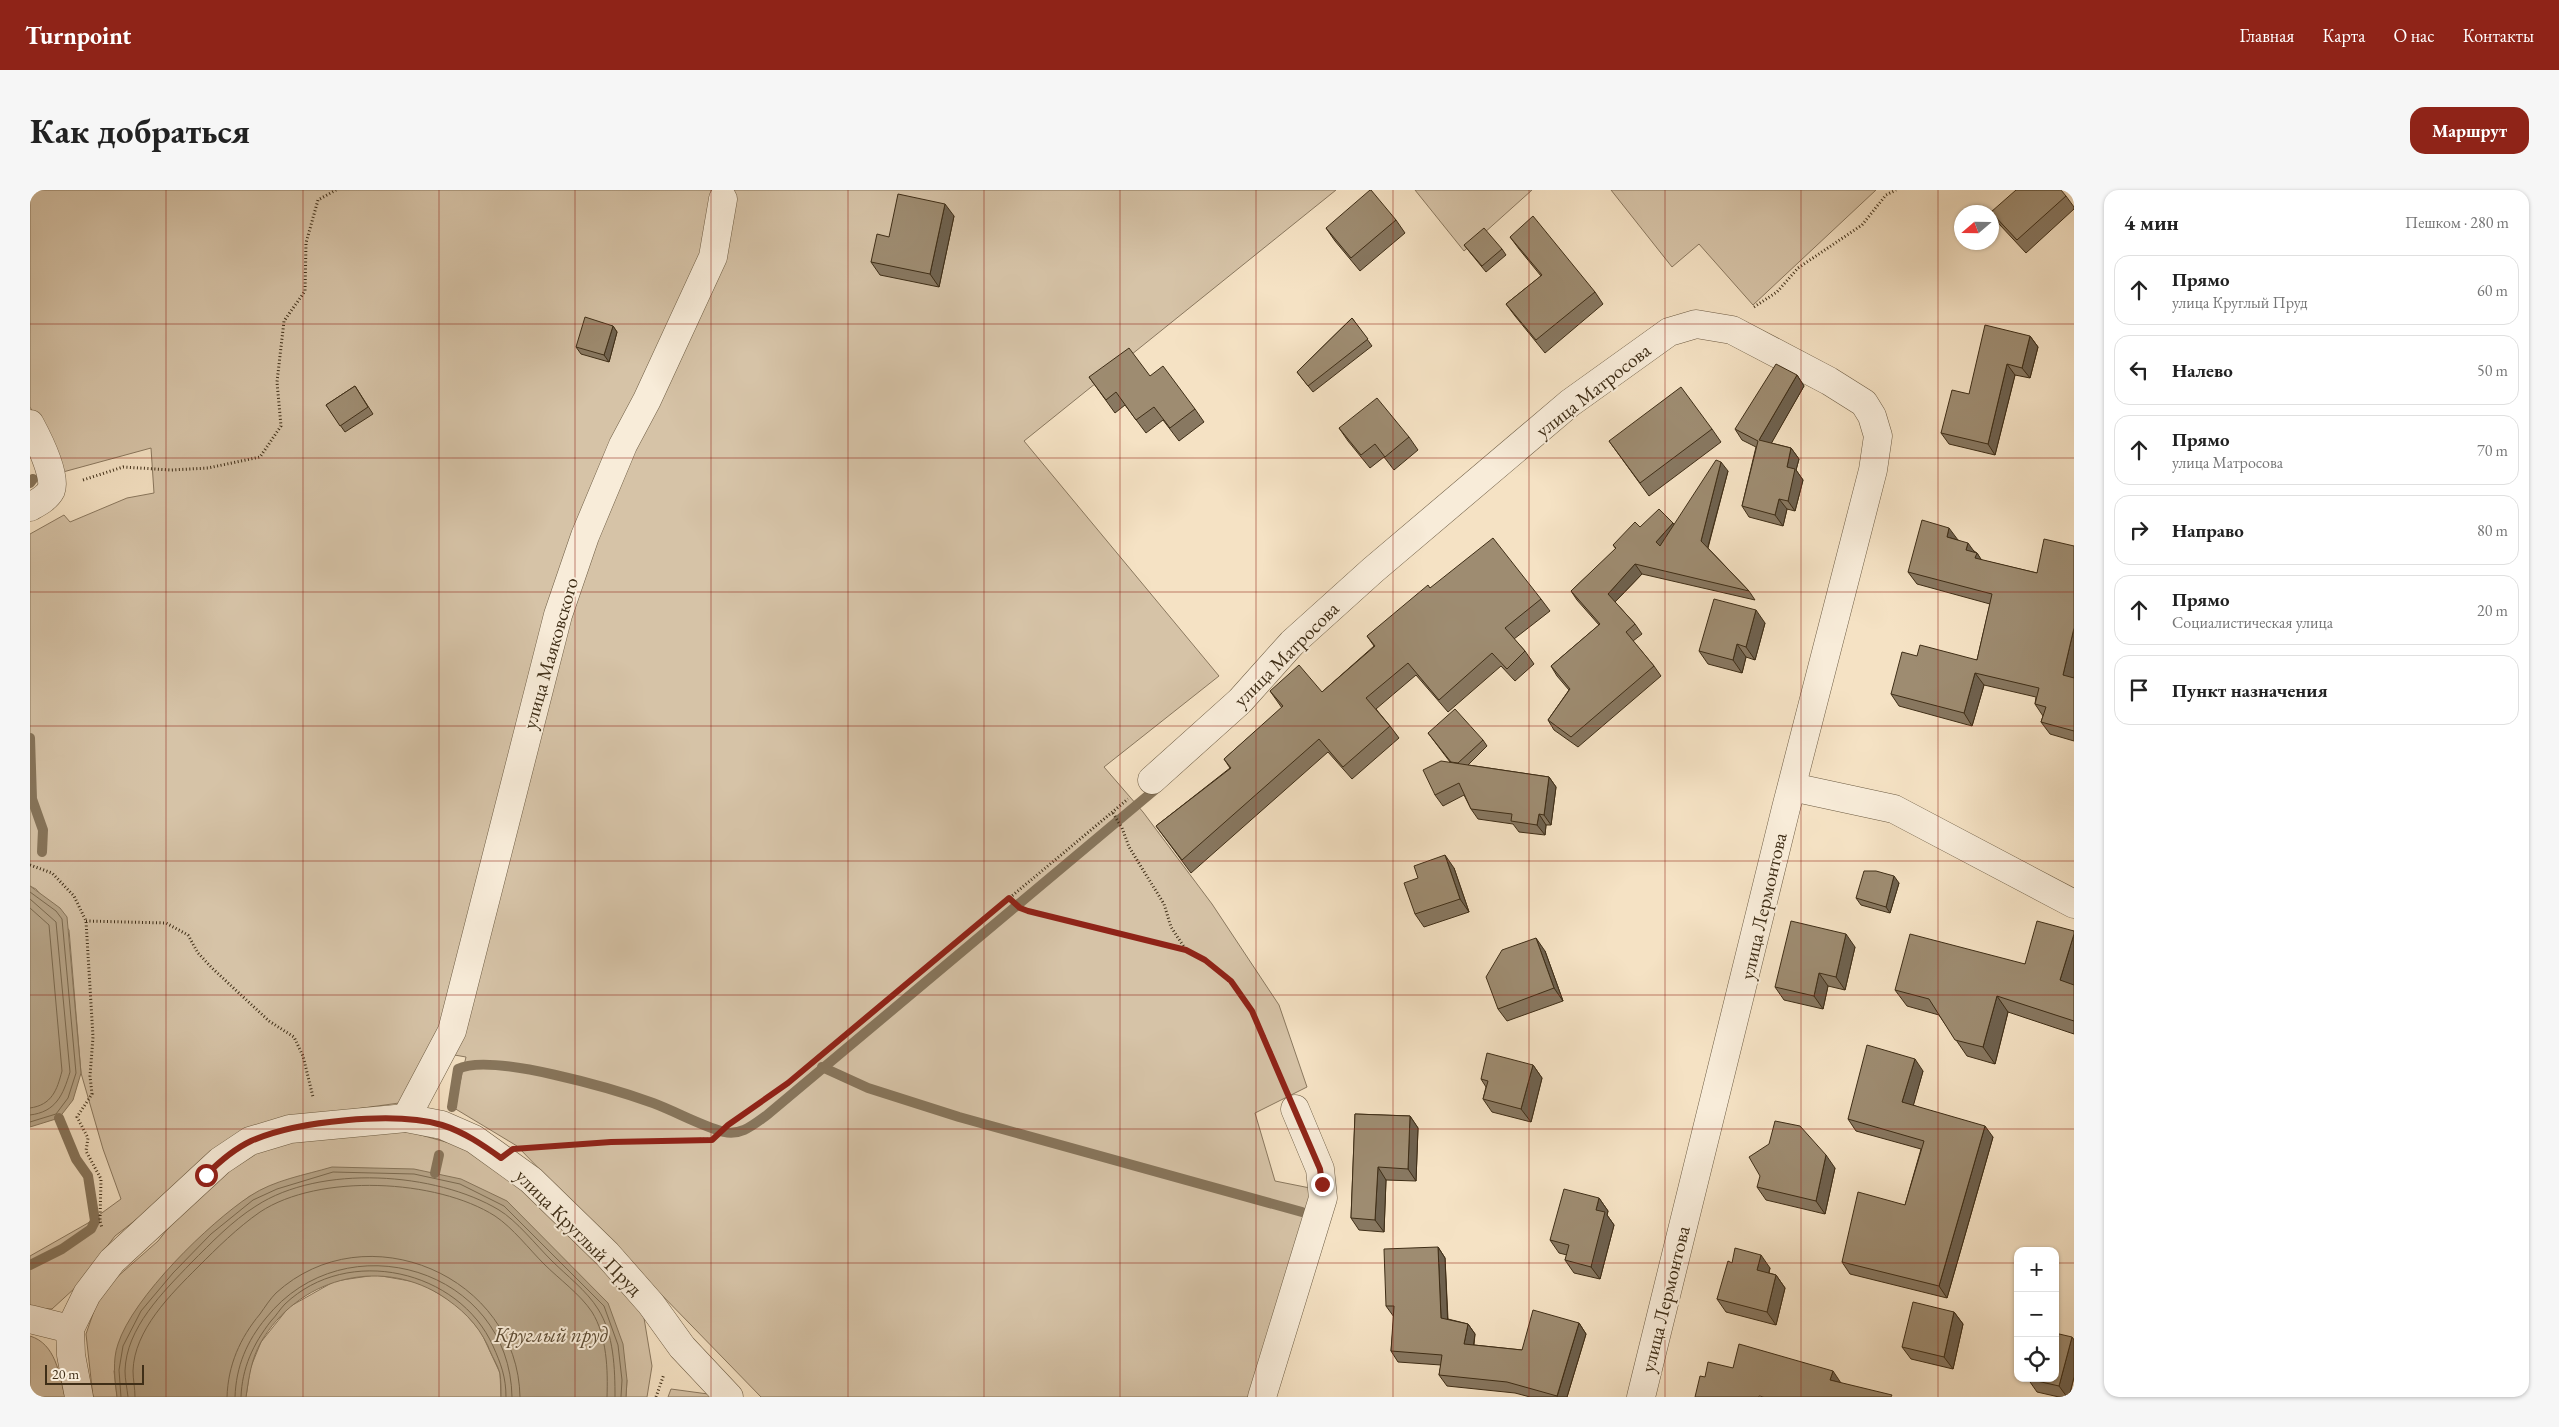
<!DOCTYPE html>
<html lang="ru">
<meta charset="utf-8">
<style>
:root{--surface:#fff;--page:#f6f6f6;--text:#222;--muted:#767676;--line:#e0e0e0;--accent:#8f2418}
body{margin:0;font-family:"EB Garamond",serif;background:var(--page);color:var(--text)}
.controls{position:absolute;right:15px;bottom:15px;display:grid;overflow:hidden;border-radius:10px;box-shadow:0 1px 4px #0004}
.controls button{width:45px;height:45px;display:grid;place-items:center;padding:0;border:0;border-bottom:1px solid var(--line);background:var(--surface);color:var(--text);font:25px sans-serif}
.compass{position:absolute;left:1924px;top:15px;width:45px;height:45px;border-radius:50%;background:var(--surface);box-shadow:0 1px 4px #0004;rotate:250deg}
.scale{position:absolute;left:15px;bottom:12px;width:99px;box-sizing:border-box;padding-left:5px;border:2px solid #3f2e17;border-top:0;font-size:14px;line-height:18px;white-space:nowrap;color:#3f2e17;-webkit-text-stroke:4px #f8ecd9;paint-order:stroke}
.stop{position:absolute;width:15px;height:15px;margin:-11px;border:4px solid #8f2418;border-radius:50%;background:#fff}
.stop.end{background:#8f2418;border-color:#fff;box-shadow:0 1px 5px #0008}
.list{margin:0;padding:0;list-style:none}
h2{display:flex;justify-content:space-between;align-items:center;height:65px;margin:0;padding:0 20px;font-size:21px}
h2 small{font-size:16px;font-weight:400;color:var(--muted)}
.list li{display:grid;grid-template-columns:32px 1fr auto;gap:15px;align-items:center;box-sizing:border-box;height:70px;margin:0 10px 10px;padding:0 10px;border:1px solid var(--line);border-radius:15px}
.list b{display:block;font-size:19px;white-space:nowrap}
.list p{margin:0;font-size:16px;white-space:nowrap;color:var(--muted)}
.list em{font-size:16px;font-style:normal;color:var(--muted)}
.icon{flex:none;width:28px;height:28px;fill:none;stroke:currentColor;stroke-width:2;stroke-linecap:round;stroke-linejoin:round}
.map{position:relative;flex:none;width:2044px;height:1207px;overflow:hidden;border-radius:15px}
header{display:flex;align-items:center;gap:30px;box-sizing:border-box;height:70px;padding:0 25px;background:var(--accent);color:#fff}
header strong{font-size:24px}
nav{display:flex;gap:28px;margin-inline-start:auto;font-size:18px}
.intro{display:flex;align-items:center;justify-content:space-between;box-sizing:border-box;height:120px;padding:0 30px}
h1{margin:0;font-size:35px}
.button{padding:12px 22px;border-radius:15px;background:var(--accent);color:#fff;font-size:18px;font-weight:700}
main{display:flex;gap:30px;padding:0 30px}
aside{flex:1;background:var(--surface);border-radius:15px;box-shadow:0 1px 4px #0004}
.map>svg:first-child{display:block}
.green{fill:#d6c3a7;stroke:#8a785f}
.water{fill:#b7a589;stroke:#87755b}
.lines{fill:none;stroke-linecap:round;stroke-linejoin:round}
.shore{stroke:#7b6a50;stroke-width:1}
.stream{stroke:#87755b;stroke-width:10}
.minor-casing{stroke:#6c5b42;stroke-width:29}
.path{stroke:#3f2e17;stroke-width:3;stroke-dasharray:1 2.5;stroke-linecap:butt}
.minor{stroke:#f8ecd9;stroke-width:28}
.wall{fill:#887861;stroke:#3f2e17}
.shaded-wall{fill:#6f624f;stroke:#3f2e17}
.building{fill:#9e8c71;stroke:#3f2e17}
.route{stroke:#8f2418;stroke-width:6}
.grid{fill:none;stroke:#8f2418;stroke-width:1;stroke-opacity:0.55}
.labels{text-anchor:middle;dominant-baseline:central;stroke-width:4;stroke-linejoin:round;paint-order:stroke}
.street-label{font-size:20px;fill:#3f2e17;stroke:#f8ecd9}
.water-label{font-size:21px;font-style:italic;fill:#5d4c34;stroke:#f8ecd9}
</style>
<header>
<strong>Turnpoint</strong>
<nav><a>Главная</a><a>Карта</a><a>О нас</a><a>Контакты</a></nav>
</header>
<div class="intro"><h1>Как добраться</h1><a class="button">Маршрут</a></div>
<main>
<div class="map">
<svg width="2044" height="1207" viewBox="0 0 2044 1207">
<rect width="100%" height="100%" fill="#f5e2c4"/>
<filter id="stains"><feTurbulence type="fractalNoise" baseFrequency=".004" numOctaves="4"/><feColorMatrix values="0 0 0 0 .2 0 0 0 0 .09 0 0 0 0 .02 0 0 0 .5 -.17"/></filter>
<radialGradient id="worn" r=".72"><stop offset=".6" stop-color="#630" stop-opacity="0"/><stop offset="1" stop-color="#630" stop-opacity=".3"/></radialGradient>
<!-- green -->
<g class="green">
<path d="M0,0H1306L994,251L1189,486L1074,577L1113,622L1182,714L1249,815L1277,897L1225,923L1245,991L1285,999L1222,1207H731L487,956L424,918L436,867L407,862L369,913L268,927L156,991L85,1046L46,1097L22,1119L0,1118V1066L58,1033L91,1009L73,959L51,883L39,740L6,699L0,696V344L34,325L40,332L97,308L124,303L121,258L33,282L0,217Z"/>
<path d="M1385,0H1502L1434,61Z"/>
<path d="M1581,0H1846L1723,115L1669,54L1642,77Z"/>
<path d="M380,942L434,957L490,996L604,1108L614,1128L622,1176L617,1207H596L597,1190L220,1006L178,1040L139,1079L84,1181L87,1207H63L56,1144L66,1115L86,1088L128,1051L148,1026L200,976L229,958L287,945Z"/>
<path d="M346,1085L391,1093L429,1116L451,1142L470,1183L471,1207H216L220,1179L231,1152L259,1117L305,1091Z"/>
<path d="M0,1146C26,1154 29,1184 35,1207H0Z"/>
<path d="M641,1199L678,1204L681,1207H638Z"/>
</g>
<!-- water -->
<g class="water">
<path d="M0,696L30,718L37,727L51,883L43,910L29,928L0,937Z"/>
<path d="M302,977L384,979L431,989L477,1011L578,1113L593,1154L597,1190L596,1207H471C471,1200 471,1191 470,1184C468,1175 461,1165 458,1156C447,1133 431,1118 409,1104C347,1067 268,1089 231,1152C221,1169 219,1188 216,1207H87C85,1190 82,1171 88,1154C103,1107 179,1033 220,1006C244,990 275,985 302,977Z"/>
</g>
<g class="lines">
<!-- shore -->
<g class="shore">
<path d="M0,702L26,721L32,729L46,883L38,908L26,924L0,932"/>
<path d="M0,709L26,732L40,882C33,905 26,922 0,925"/>
<path d="M0,718L19,735L32,881C27,900 22,915 0,918"/>
<path d="M91,1207L89,1180L93,1156L111,1121L143,1083L181,1044L223,1010L247,999L303,982L384,984L430,994L474,1016L574,1116L588,1155L592,1190L591,1207"/>
<path d="M98,1207C97,1198 95,1189 95,1181C96,1138 133,1102 161,1073C181,1053 202,1031 226,1016C290,974 406,982 469,1020C486,1030 506,1055 521,1070C536,1085 557,1101 568,1119C584,1144 585,1179 585,1207"/>
<path d="M105,1207C105,1198 103,1189 103,1181C104,1140 141,1104 168,1077C187,1058 207,1038 230,1022C289,983 407,989 465,1026C483,1038 499,1059 514,1074C529,1089 550,1104 562,1122C577,1146 578,1180 577,1207"/>
<path d="M197,1207C198,1175 210,1148 230,1124C235,1117 240,1109 246,1103C336,1021 488,1086 490,1207"/>
<path d="M205,1207C206,1176 217,1151 236,1128C315,1029 480,1079 482,1207"/>
<path d="M211,1207C212,1178 223,1154 241,1131C246,1126 250,1119 255,1114C318,1054 429,1080 463,1156C471,1174 476,1187 476,1207"/>
</g>
<!-- stream -->
<g class="stream">
<path d="M0,293L3,289"/>
<path d="M0,548L2,609L13,640L12,662"/>
<path d="M792,877L838,898L929,927L1272,1022"/>
<path d="M422,917L428,879C461,862 587,900 623,913C647,922 669,935 694,942C711,946 723,935 737,925L1127,598"/>
<path d="M405,983L409,965"/>
<path d="M0,1075L32,1059L61,1039L65,1031L58,986L46,969L29,928"/>
</g>
<defs>
<g id="minor">
<path d="M0,234C7,247 27,286 21,300C17,308 7,313 0,317"/>
<path d="M1122,590L1210,511L1262,453L1343,380L1540,213L1639,142L1666,134L1702,140L1799,191L1834,213L1842,226L1848,246L1843,280L1756,618L1611,1207"/>
<path d="M1762,597L1864,619L2044,714"/>
<path d="M376,928L422,841L528,425L555,346L593,255L617,210L683,67L693,9"/>
<path d="M0,1129L40,1139"/>
<path d="M49,1207L41,1165L40,1139L57,1104L82,1071L190,971L220,951L260,939L376,928L412,935L444,949L501,990L577,1064L621,1114L652,1157L699,1207"/>
<path d="M1232,1207L1293,1008L1290,979L1265,919"/>
</g>
</defs>
<!-- minor casing -->
<use href="#minor" class="minor-casing"/>
<!-- path -->
<g class="path">
<path d="M1724,117L1747,102L1768,78L1832,35L1856,5L1866,0"/>
<path d="M53,290L93,277L141,280L178,278L230,267L251,236L247,192L254,131L275,101L276,53L288,10L306,0"/>
<path d="M1083,623L1092,638L1099,657L1134,714L1141,737L1156,760"/>
<path d="M0,675L22,683L44,706L56,731L63,847L60,886L62,904L47,927L58,948L56,961L71,989L70,1031L72,1038"/>
<path d="M979,708L990,718L1156,760C1218,793 1227,831 1253,891"/>
<path d="M56,731L136,733L158,745L168,763L182,778L239,831L264,847L273,866L283,907"/>
<path d="M509,957L581,952L682,949L698,935L758,893L1098,609"/>
<path d="M626,1207L634,1184"/>
</g>
<!-- minor -->
<use href="#minor" class="minor"/>
</g>
<!-- wall -->
<g class="wall">
<path d="M2036,6L2044,17V19L1996,63L1970,35L1961,22Z"/>
<path d="M924,26L909,97L850,85L841,72L859,47Z"/>
<path d="M1366,30L1375,43L1330,81L1305,51L1296,38Z"/>
<path d="M1480,47L1565,102L1573,114L1515,163L1485,126L1476,114L1511,86L1489,59Z"/>
<path d="M1434,55L1472,59L1476,65L1456,82Z"/>
<path d="M1322,128L1342,156L1283,202L1267,182Z"/>
<path d="M583,136L587,142L579,172L551,164L546,157Z"/>
<path d="M2000,146L2008,157L2000,188L1985,185L1965,265L1919,254L1911,243L1939,204Z"/>
<path d="M1767,185L1774,196L1741,253L1761,258L1769,269L1766,280L1773,290L1765,321L1757,319L1753,336L1719,327L1712,316L1726,257L1712,250L1705,239Z"/>
<path d="M1120,186L1165,219L1174,232L1149,251L1133,230L1116,243L1095,215L1085,223L1059,187Z"/>
<path d="M325,196L343,224L315,242L296,215Z"/>
<path d="M1309,238L1379,247L1388,260L1364,280L1354,267L1340,278L1318,251Z"/>
<path d="M1682,239L1691,252L1619,306L1579,251Z"/>
<path d="M1698,281L1678,358L1719,401L1725,410L1612,384L1585,412L1605,434L1612,444L1603,451L1624,476L1631,486L1548,557L1524,540L1518,530L1539,500L1527,486L1521,476L1569,435L1547,410L1541,401L1586,359L1583,355L1610,337L1643,333L1644,335Z"/>
<path d="M1928,350L1947,363L1951,370L2007,383L2044,356V551L2020,544L2011,532L2013,526L2005,514L2006,507L1954,495L1942,536L1869,516L1861,504L1887,466L1947,470L1960,414L1887,394L1878,382Z"/>
<path d="M1400,398L1511,409L1520,421L1484,449L1495,461L1504,474L1485,491L1471,476L1418,522L1386,485L1346,519L1360,536L1369,548L1322,589L1298,562L1161,683L1126,636L1200,578L1194,569L1252,518L1240,501L1292,502L1344,456L1337,446Z"/>
<path d="M1735,433L1725,470L1716,467L1712,483L1678,474L1669,461Z"/>
<path d="M1398,543L1453,550L1457,556L1438,575L1519,587L1526,597L1521,635H1516L1515,645L1489,642L1483,634L1448,629L1441,619L1434,605L1413,616L1405,605L1420,572Z"/>
<path d="M1424,678L1439,722L1394,737L1385,724Z"/>
<path d="M1869,693L1860,723L1831,715L1826,708Z"/>
<path d="M2044,741V844L1978,822L1965,874L1937,866L1909,825L1877,816L1865,800L1995,774Z"/>
<path d="M1825,757L1815,800L1798,796L1793,819L1754,810L1745,797Z"/>
<path d="M1515,761L1533,811L1477,831L1468,819Z"/>
<path d="M1503,875L1512,888L1501,932L1462,922L1453,909L1456,897L1451,889Z"/>
<path d="M1893,881L1883,915L1963,947L1917,1108L1820,1084L1812,1072L1875,1015L1891,959L1826,941L1818,929Z"/>
<path d="M1325,924L1380,926L1388,938L1386,991L1356,990L1354,1042L1329,1040L1321,1028Z"/>
<path d="M1805,978L1795,1024L1736,1010L1727,997Z"/>
<path d="M1569,1008L1578,1021L1577,1025L1584,1035L1570,1089L1544,1083L1535,1070L1537,1065L1529,1063L1520,1050Z"/>
<path d="M1408,1057L1415,1068L1418,1129L1438,1134L1445,1144L1444,1155L1492,1160L1549,1133L1556,1144L1537,1207H1500L1485,1203L1417,1196L1409,1185L1411,1175L1368,1172L1361,1161L1364,1127L1356,1116Z"/>
<path d="M1702,1073L1740,1078L1739,1083L1746,1085L1755,1098L1746,1135L1696,1122L1687,1109Z"/>
<path d="M1924,1122L1933,1134L1923,1179L1881,1169L1872,1157Z"/>
<path d="M2042,1147L2044,1150V1187L2039,1207H2029L2007,1202L1998,1189Z"/>
</g>
<!-- shaded-wall -->
<g class="shaded-wall">
<path d="M915,14L924,26L909,97L900,84Z"/>
<path d="M583,136L587,142L579,172L574,165Z"/>
<path d="M2000,146L2008,157L2000,188L1992,178Z"/>
<path d="M1977,174L1985,185L1965,265L1958,254Z"/>
<path d="M1767,185L1774,196L1737,261L1729,250Z"/>
<path d="M1761,258L1769,269L1766,280L1773,290L1765,321L1758,311L1757,277Z"/>
<path d="M1691,272L1698,281L1677,360L1671,351Z"/>
<path d="M1749,309L1757,319L1753,336L1745,325Z"/>
<path d="M1643,333L1650,343L1633,362L1626,352Z"/>
<path d="M1919,338L1928,350L1917,347Z"/>
<path d="M1938,353L1946,364L1947,363L1955,375L1945,372L1936,360Z"/>
<path d="M1605,374L1612,384L1584,413L1578,404Z"/>
<path d="M1726,420L1735,433L1725,470L1716,457Z"/>
<path d="M2044,438V486L2041,497L2033,485Z"/>
<path d="M1707,454L1716,467L1712,483L1703,470Z"/>
<path d="M1945,483L1954,495L1942,536L1934,523Z"/>
<path d="M1519,587L1526,597L1521,635L1514,625Z"/>
<path d="M1509,624L1516,635L1515,645L1507,635Z"/>
<path d="M1415,665L1424,678L1439,722L1430,709Z"/>
<path d="M1864,686L1869,693L1860,723L1856,717Z"/>
<path d="M1816,744L1825,757L1815,800L1806,787Z"/>
<path d="M2044,744V800L2030,790Z"/>
<path d="M1506,748L1515,761L1533,811L1524,798Z"/>
<path d="M1789,783L1798,796L1793,819L1784,806Z"/>
<path d="M1967,806L1978,822L1965,874L1953,857Z"/>
<path d="M1885,869L1893,881L1881,924L1872,912Z"/>
<path d="M1503,875L1512,888L1501,932L1491,919Z"/>
<path d="M1380,926L1388,938L1386,991L1378,979Z"/>
<path d="M1955,936L1963,947L1917,1108L1909,1096Z"/>
<path d="M1796,965L1805,978L1795,1024L1786,1011Z"/>
<path d="M1348,977L1356,990L1354,1042L1345,1030Z"/>
<path d="M1569,1008L1578,1021L1577,1025L1584,1035L1570,1089L1561,1077L1566,1020Z"/>
<path d="M1408,1057L1415,1068L1418,1139L1411,1128Z"/>
<path d="M1731,1065L1740,1078L1736,1093L1727,1080Z"/>
<path d="M1746,1085L1755,1098L1746,1135L1737,1122Z"/>
<path d="M1924,1122L1933,1134L1923,1179L1914,1167Z"/>
<path d="M1549,1133L1556,1144L1537,1207H1527Z"/>
<path d="M1438,1134L1445,1144L1442,1165L1434,1154Z"/>
<path d="M2042,1147L2044,1150V1187L2039,1207H2037L2029,1196Z"/>
<path d="M1803,1181L1811,1193L1800,1190Z"/>
</g>
<!-- building -->
<g class="building">
<path d="M1340,0H1341L1366,30L1321,68L1296,38Z"/>
<path d="M1986,0H2031L2036,6L1987,50L1961,22Z"/>
<path d="M868,4L915,14L900,84L841,72L847,44L859,47Z"/>
<path d="M1503,26L1565,102L1506,150L1476,114L1512,85L1480,47Z"/>
<path d="M1454,38L1472,59L1452,76L1434,55Z"/>
<path d="M555,127L583,136L574,165L546,157Z"/>
<path d="M1322,128L1338,149L1278,196L1267,182Z"/>
<path d="M1955,135L2000,146L1992,178L1977,174L1958,254L1911,243L1922,200L1939,204Z"/>
<path d="M1099,158L1120,186L1133,176L1165,219L1140,238L1124,217L1106,230L1086,202L1076,210L1059,187Z"/>
<path d="M1746,174L1767,185L1729,250L1761,258L1757,277L1765,279L1758,311L1749,309L1745,325L1712,316L1728,251L1705,239Z"/>
<path d="M325,196L338,217L310,236L296,215Z"/>
<path d="M1651,197L1682,239L1610,293L1579,251Z"/>
<path d="M1347,208L1379,247L1355,267L1345,254L1331,265L1309,238Z"/>
<path d="M1686,270L1691,272L1671,351L1719,401L1605,374L1578,404L1605,434L1596,442L1624,476L1541,547L1518,530L1540,499L1521,476L1570,434L1541,401L1586,358L1583,355L1605,332L1610,337L1629,319L1643,333L1626,352L1630,356Z"/>
<path d="M1892,330L1919,338L1917,347L1938,353L1936,360L1947,363L1945,368L2007,383L2014,349L2044,356V438L2033,485L2044,488V541L2011,532L2016,517L2005,514L2009,498L1945,483L1934,523L1861,504L1872,462L1887,466L1890,455L1947,470L1962,404L1878,382Z"/>
<path d="M1463,348L1511,409L1475,438L1495,461L1477,479L1462,463L1409,510L1378,473L1336,508L1360,536L1313,577L1289,549L1152,670L1126,636L1201,578L1194,569L1253,516L1240,501L1269,475L1292,502L1345,456L1337,446L1398,395L1400,398Z"/>
<path d="M1684,409L1726,420L1716,457L1707,454L1703,470L1669,461Z"/>
<path d="M1425,519L1453,550L1428,573L1421,572L1398,543Z"/>
<path d="M1411,571L1519,587L1514,625L1509,624L1507,635L1481,631L1482,624L1441,619L1429,593L1405,605L1393,580Z"/>
<path d="M1415,665L1430,709L1385,724L1374,693L1388,688L1384,676Z"/>
<path d="M1834,681H1846L1864,686L1856,717L1826,708Z"/>
<path d="M1761,731L1816,744L1806,787L1789,783L1784,806L1745,797Z"/>
<path d="M2007,731L2044,741V744L2030,790L2044,795V831L1967,806L1953,857L1925,850L1899,809L1865,800L1880,744L1995,774Z"/>
<path d="M1506,748L1524,798L1468,819L1456,787L1472,760Z"/>
<path d="M1837,855L1885,869L1872,912L1955,936L1909,1096L1812,1072L1828,1002L1875,1015L1894,951L1818,929Z"/>
<path d="M1457,863L1503,875L1491,919L1453,909L1458,891L1451,889Z"/>
<path d="M1325,924L1380,926L1378,979L1348,977L1345,1030L1321,1028Z"/>
<path d="M1745,931L1770,936L1796,965L1786,1011L1727,997L1730,986L1719,967L1739,954Z"/>
<path d="M1534,999L1569,1008L1566,1020L1575,1022L1561,1077L1535,1070L1539,1055L1520,1050Z"/>
<path d="M1408,1057L1411,1128L1438,1134L1434,1154L1492,1160L1503,1120L1549,1133L1527,1206L1477,1192L1409,1185L1412,1165L1361,1161L1364,1116H1356L1354,1059Z"/>
<path d="M1705,1058L1731,1065L1727,1080L1746,1085L1737,1122L1687,1109L1698,1071L1702,1073Z"/>
<path d="M1883,1112L1924,1122L1914,1167L1872,1157Z"/>
<path d="M2025,1143L2042,1147L2029,1196L1998,1189L1999,1188H2025Z"/>
<path d="M1709,1154L1803,1181L1800,1190L1862,1205L1861,1207H1734L1729,1206V1207H1665L1670,1186L1675,1187L1678,1172L1703,1178Z"/>
<path d="M1988,1157V1170H1985Z"/>
</g>
<g class="lines">
<!-- route -->
<path class="route" d="M176,985C189,972 204,959 221,951C266,931 365,921 412,935C434,942 453,955 471,968L483,959L581,952L682,950L698,935L758,893L979,708L990,718L998,721L1156,760L1175,770L1201,791L1222,821L1290,979L1292,994"/>
</g>
<!-- grid -->
<path class="grid" d="M136,0V1207M273,0V1207M409,0V1207M545,0V1207M681,0V1207M818,0V1207M954,0V1207M1090,0V1207M1226,0V1207M1363,0V1207M1499,0V1207M1635,0V1207M1771,0V1207M1908,0V1207M0,134H2044M0,268H2044M0,402H2044M0,536H2044M0,671H2044M0,805H2044M0,939H2044M0,1073H1988M2025,1073H2044"/>
<g class="labels">
<!-- street labels -->
<g class="street-label">
<text transform="translate(1563 200) rotate(-38)">улица Матросова</text>
<text transform="translate(520 463) rotate(-74)">улица Маяковского</text>
<text transform="translate(1256 464) rotate(-45)">улица Матросова</text>
<text transform="translate(1733 716) rotate(-77)">улица Лермонтова</text>
<text transform="translate(549 1042) rotate(45)">улица Круглый Пруд</text>
<text transform="translate(1635 1109) rotate(-76)">улица Лермонтова</text>
</g>
<!-- water labels -->
<g class="water-label">
<text x="521" y="1144">Круглый пруд</text>
</g>
</g>
<rect width="100%" height="100%" filter="url(#stains)"/>
<rect width="100%" height="100%" fill="url(#worn)"/>
</svg>
<div class="controls">
<button>+</button>
<button>−</button>
<button><svg class="icon" aria-label="locate" viewBox="0 0 24 24"><circle cx="12" cy="12" r="6"/><path d="M12 2v4M12 18v4M2 12h4M18 12h4"/></svg></button>
</div>
<svg class="compass" viewBox="-18 -18 36 36"><path d="M0-13l5 13h-10z" fill="#e53935"/><path d="M0 13l5-13h-10z" fill="#767676"/></svg>
<div class="scale">20 m</div>
<div class="stop" style="left:176px;top:985px"></div>
<div class="stop end" style="left:1292px;top:994px"></div>
</div>
<aside>
<h2>4 мин<small>Пешком · 280 m</small></h2>
<ul class="list">
<li><svg class="icon" aria-label="ahead" viewBox="0 0 24 24"><path d="M12 20V5M6 11l6-6 6 6"/></svg><div><b>Прямо</b><p>улица Круглый Пруд</p></div><em>60 m</em></li>
<li><svg class="icon" aria-label="left" viewBox="0 0 24 24"><path d="M17 20v-9H6M10 6l-5 5 5 5"/></svg><div><b>Налево</b></div><em>50 m</em></li>
<li><svg class="icon" aria-label="ahead" viewBox="0 0 24 24"><path d="M12 20V5M6 11l6-6 6 6"/></svg><div><b>Прямо</b><p>улица Матросова</p></div><em>70 m</em></li>
<li><svg class="icon" aria-label="right" viewBox="0 0 24 24"><path d="M7 20v-9h11M14 6l5 5-5 5"/></svg><div><b>Направо</b></div><em>80 m</em></li>
<li><svg class="icon" aria-label="ahead" viewBox="0 0 24 24"><path d="M12 20V5M6 11l6-6 6 6"/></svg><div><b>Прямо</b><p>Социалистическая улица</p></div><em>20 m</em></li>
<li><svg class="icon" aria-label="arrive" viewBox="0 0 24 24"><path d="M6 21V4h12l-3 4 3 4H6"/></svg><div><b>Пункт назначения</b></div></li>
</ul>
</aside>
</main>
